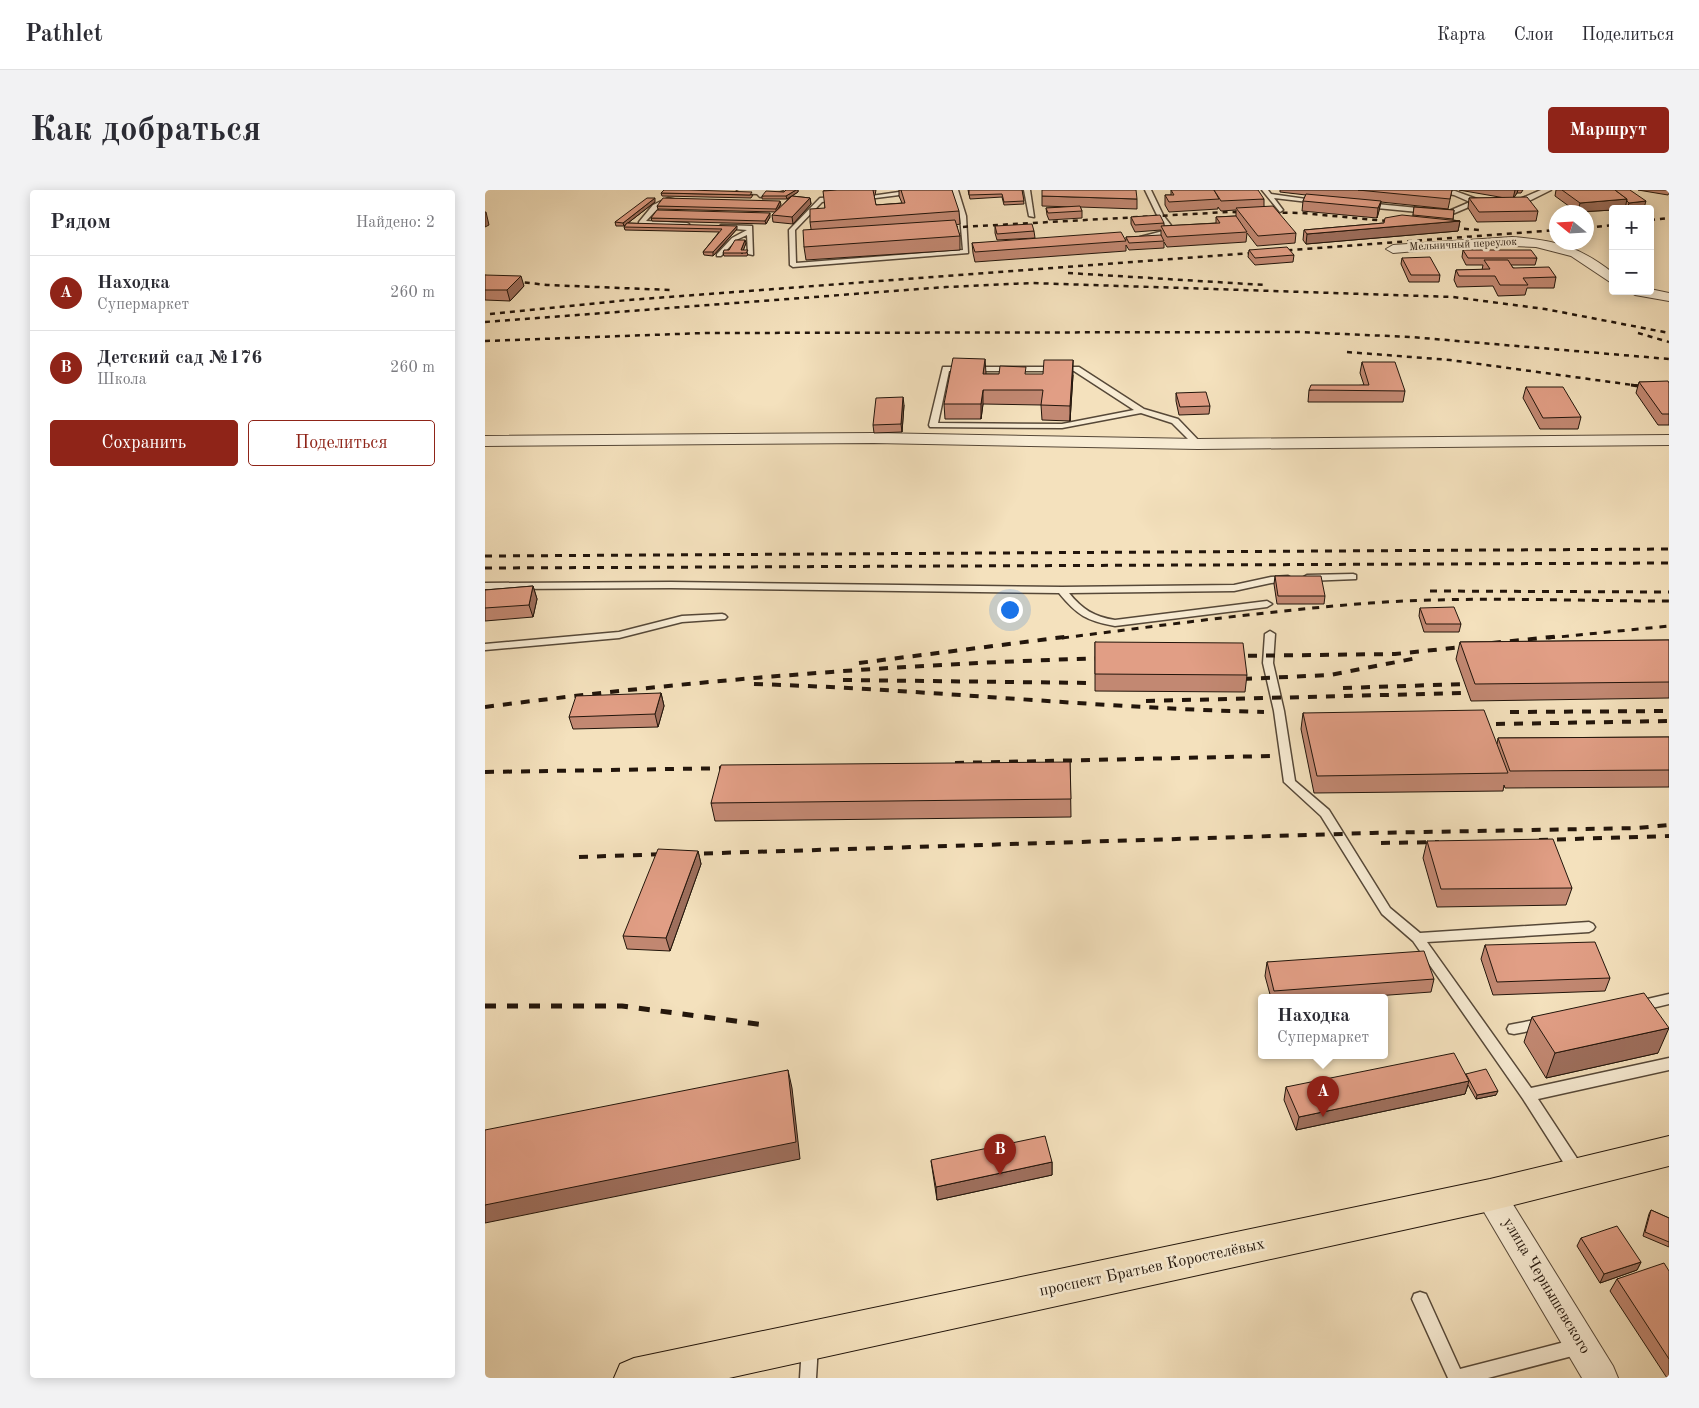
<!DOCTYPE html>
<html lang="ru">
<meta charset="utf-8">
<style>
:root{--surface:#fff;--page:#f2f2f3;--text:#2b2b33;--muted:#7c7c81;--line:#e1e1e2;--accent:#8f2418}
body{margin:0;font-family:"Old Standard TT",serif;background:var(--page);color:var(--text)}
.controls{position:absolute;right:15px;top:15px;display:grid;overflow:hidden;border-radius:5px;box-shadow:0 2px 12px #0003}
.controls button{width:45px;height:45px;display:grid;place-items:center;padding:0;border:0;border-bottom:1px solid var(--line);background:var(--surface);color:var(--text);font:25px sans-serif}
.compass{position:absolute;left:1064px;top:15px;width:45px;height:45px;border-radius:50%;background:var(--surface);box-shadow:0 2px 12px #0003;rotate:288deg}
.you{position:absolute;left:524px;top:419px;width:18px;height:18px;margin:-12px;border:4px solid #fff;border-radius:50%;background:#1a73e8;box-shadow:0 0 0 8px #1a73e833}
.badge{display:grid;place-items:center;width:32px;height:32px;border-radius:50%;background:var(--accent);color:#fff;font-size:16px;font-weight:700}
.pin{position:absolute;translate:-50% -41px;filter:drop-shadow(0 1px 2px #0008)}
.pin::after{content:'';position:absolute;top:26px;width:18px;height:15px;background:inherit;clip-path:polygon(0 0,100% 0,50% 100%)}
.popup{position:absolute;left:773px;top:804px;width:130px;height:65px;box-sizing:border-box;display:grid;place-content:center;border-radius:5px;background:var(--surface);filter:drop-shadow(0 1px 4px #0005);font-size:16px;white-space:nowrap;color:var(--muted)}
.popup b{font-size:19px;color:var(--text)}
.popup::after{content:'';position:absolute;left:50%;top:100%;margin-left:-10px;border:10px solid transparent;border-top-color:var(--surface)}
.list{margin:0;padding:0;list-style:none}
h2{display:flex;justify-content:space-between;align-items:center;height:65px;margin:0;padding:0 20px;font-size:21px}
h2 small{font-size:16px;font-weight:400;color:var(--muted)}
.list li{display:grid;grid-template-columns:32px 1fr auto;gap:15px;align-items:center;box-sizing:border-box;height:75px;padding:0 20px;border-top:1px solid var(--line)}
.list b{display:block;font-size:19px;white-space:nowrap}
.list p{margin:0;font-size:16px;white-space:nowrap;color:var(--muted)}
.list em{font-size:16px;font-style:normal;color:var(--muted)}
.actions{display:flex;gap:10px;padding:15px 20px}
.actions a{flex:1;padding:11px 0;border:1px solid var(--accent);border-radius:5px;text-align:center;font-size:18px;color:var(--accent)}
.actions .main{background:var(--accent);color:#fff}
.map{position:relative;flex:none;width:1184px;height:1188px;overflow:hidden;border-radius:5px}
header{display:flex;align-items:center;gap:30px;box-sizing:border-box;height:70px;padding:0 25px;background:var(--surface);border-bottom:1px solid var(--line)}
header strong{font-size:24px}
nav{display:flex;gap:28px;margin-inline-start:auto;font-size:18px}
.intro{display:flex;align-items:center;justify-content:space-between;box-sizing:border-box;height:120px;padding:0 30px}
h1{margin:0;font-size:35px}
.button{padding:12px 22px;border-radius:5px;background:var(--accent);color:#fff;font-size:18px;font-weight:700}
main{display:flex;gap:30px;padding:0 30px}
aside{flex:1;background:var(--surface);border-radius:5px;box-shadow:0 2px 12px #0003}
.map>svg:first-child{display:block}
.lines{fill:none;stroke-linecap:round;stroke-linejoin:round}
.lane-casing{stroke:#564838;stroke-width:3}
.street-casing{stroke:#564838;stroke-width:2}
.primary-casing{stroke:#22150b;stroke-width:2}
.lane{fill:#f8ecd4;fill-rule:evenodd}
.street{fill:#f8ecd4;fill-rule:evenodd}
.primary{fill:#f4e1bd;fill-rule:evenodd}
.rail-far3{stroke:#22150b;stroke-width:2.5;stroke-dasharray:5 5;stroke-linecap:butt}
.rail-far2{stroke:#22150b;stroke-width:3;stroke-dasharray:7 7;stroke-linecap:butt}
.rail-far1{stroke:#22150b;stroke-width:4;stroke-dasharray:9 9;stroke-linecap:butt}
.rail{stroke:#22150b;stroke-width:5;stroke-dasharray:11 11;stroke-linecap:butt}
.wall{fill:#c28872;stroke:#22150b}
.shaded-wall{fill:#9e6f5d;stroke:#22150b}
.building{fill:#e19e85;stroke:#22150b}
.labels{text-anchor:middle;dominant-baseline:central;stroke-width:5;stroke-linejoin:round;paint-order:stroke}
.far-street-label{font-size:11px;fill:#22150b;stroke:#f8ecd4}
.near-street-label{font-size:16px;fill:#22150b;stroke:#f8ecd4}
</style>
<header>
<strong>Pathlet</strong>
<nav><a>Карта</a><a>Слои</a><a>Поделиться</a></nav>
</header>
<div class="intro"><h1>Как добраться</h1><a class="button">Маршрут</a></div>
<main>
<aside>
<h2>Рядом<small>Найдено: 2</small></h2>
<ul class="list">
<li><span class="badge">A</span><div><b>Находка</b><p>Супермаркет</p></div><em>260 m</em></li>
<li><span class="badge">B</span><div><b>Детский сад №176</b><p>Школа</p></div><em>260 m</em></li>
</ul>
<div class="actions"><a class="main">Сохранить</a><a>Поделиться</a></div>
</aside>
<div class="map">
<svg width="1184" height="1188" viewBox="0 0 1184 1188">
<rect width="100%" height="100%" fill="#f4e1bd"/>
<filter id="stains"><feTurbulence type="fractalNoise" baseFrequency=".004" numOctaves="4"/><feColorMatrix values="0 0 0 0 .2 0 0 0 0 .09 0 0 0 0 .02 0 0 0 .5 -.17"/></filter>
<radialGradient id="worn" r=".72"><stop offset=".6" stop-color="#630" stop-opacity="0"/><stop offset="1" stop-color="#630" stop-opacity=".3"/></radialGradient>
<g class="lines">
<defs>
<g id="lane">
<path d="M254,0H298L275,7L272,4L252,3V1Z"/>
<path d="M428,0L431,2L430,3L375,10L372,8Z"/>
<path d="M467,0H473L481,26L483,63L308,77L305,75L304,40L335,8L354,7L357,9L337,12L310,40L311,73L478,60L475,26Z"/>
<path d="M539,0H545L549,27L544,26Z"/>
<path d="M660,0H666L678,25L688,38L682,44L658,49L655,47L678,41L682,38L672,25Z"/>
<path d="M777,0H783L786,4L835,11L832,13L789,8L798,20L795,22Z"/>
<path d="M939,0L970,1L1000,12L991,14L965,25L881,17L878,15L881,13L964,21L985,12L969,5Z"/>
<path d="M1056,0H1066L1042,12L1031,14L1028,12Z"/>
<path d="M183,8L192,10L176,15L161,31L202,33L204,34V36L154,34V32L168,15Z"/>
<path d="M236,35L267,36L268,65L263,64L262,45L251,50L236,66H232V64L247,48L262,40L238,38L235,36Z"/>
<path d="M458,177H594L659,219L693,229L717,254L716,256H710L687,233L656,223L577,238L445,237L444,235ZM464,181H589L649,220L577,234L453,233Z"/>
<path d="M868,384L871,385V389L822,391L817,388L822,385Z"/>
<path d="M803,386L808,389L806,391L786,393L749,401L584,403C597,419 609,427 630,430L782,411L787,414L782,417L630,436C602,431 592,425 574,403L186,398L0,399V393L186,392L577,397L749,395L786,387Z"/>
<path d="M237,424L240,425L242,427L240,429L197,432L134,448L0,460V454L134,442L197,426Z"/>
<path d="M785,441L790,444L788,473L799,521L810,591L844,620L905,718L935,743L1104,732L1108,734L1110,737L1108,740L1104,742L942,752L1046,898L1184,868V880L1053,909L1097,976L1099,981L1097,986L1092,987L1087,986L1038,909L928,751L897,724L836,626L799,592L789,521L778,473L780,444Z"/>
<path d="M1184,804V814L1163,819L1158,818L1156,814L1158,810Z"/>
<path d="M1060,828L1065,829L1067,833L1065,837L1029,844L1024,843L1022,839L1024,835L1029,834Z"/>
<path d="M935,1102L941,1104L975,1179L1095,1148L1101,1150L1103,1156L1101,1162L1095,1164L1003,1188H963L927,1109L929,1104Z"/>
<path d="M325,1147L331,1149L333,1155L331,1188H315L317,1155L319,1149Z"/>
</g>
<g id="street">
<path d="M1027,47C1069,50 1094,56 1128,83V94L1086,66L1051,57L1001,55L908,63L901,59L908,55Z"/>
<path d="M1165,99L1184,103V111L1150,105L1143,101H1165Z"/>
<path d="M389,243L713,249L1184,245V255L713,259L389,253L0,256V246Z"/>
<path d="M1005,991L1016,995L1128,1176L1133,1188H1097L989,1005L994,995Z"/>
</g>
<path id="primary" d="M1184,946V976L1005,1021L244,1188H129L135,1174L149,1168L1005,989Z"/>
</defs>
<!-- lane casing -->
<use href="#lane" class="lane-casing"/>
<!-- street casing -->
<use href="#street" class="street-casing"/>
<!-- primary casing -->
<use href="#primary" class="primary-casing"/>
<!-- lane -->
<use href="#lane" class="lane"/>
<!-- street -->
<use href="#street" class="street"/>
<!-- primary -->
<use href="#primary" class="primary"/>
<!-- rail-far3 -->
<g class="rail-far3">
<path d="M1165,30L1184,28"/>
<path d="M959,37L994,40"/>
<path d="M458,38L743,22L817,23L912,32"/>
<path d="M1102,38L1128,35"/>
<path d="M583,83L780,95"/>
<path d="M0,88L62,95L186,100"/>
<path d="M5,124L143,110L1072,40"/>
<path d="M0,132L461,97L547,93L968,107L1060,119L1184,143"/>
<path d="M1153,143L1184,152"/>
<path d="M0,151L220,143L813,142L926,147L1184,169"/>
<path d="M862,162L965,170L1155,196"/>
</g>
<!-- rail-far2 -->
<g class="rail-far2">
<path d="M1146,195L1184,200"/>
<path d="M0,366L1184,359"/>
<path d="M0,378L1184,373"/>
<path d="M945,401L1184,402"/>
<path d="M577,448C680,435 782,421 885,413C984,406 1085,411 1184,411"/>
<path d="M1063,448L1184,436"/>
</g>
<!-- rail-far1 -->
<g class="rail-far1">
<path d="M1007,453L1076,446"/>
<path d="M745,466L910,464L987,456"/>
<path d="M374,473L587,446"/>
<path d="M758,489L845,485L932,468"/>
<path d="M358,490L610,493"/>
<path d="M269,494C439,499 609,518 779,522"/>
<path d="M858,498L980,494"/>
<path d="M661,511L979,503"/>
<path d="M0,517C207,490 414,474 623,468"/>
<path d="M1025,522L1184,521"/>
<path d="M1011,534L1184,531"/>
<path d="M470,573L786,566"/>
<path d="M0,582L250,578"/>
<path d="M1054,650L1184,646"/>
<path d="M896,653L954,652"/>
<path d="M201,664L887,643L1153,638L1184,635"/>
<path d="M94,667L184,664"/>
</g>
<!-- rail -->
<path class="rail" d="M0,816H137L280,835"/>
</g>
<!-- wall -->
<g class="wall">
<path d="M301,0H313V2L307,6L325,8L326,14L308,34L288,32L287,25L291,22L173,19L172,16L296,14L292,21L306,6L302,9H277V6L299,2Z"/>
<path d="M339,0H391L390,5L389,6L391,15L417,13L414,6V0H416L474,21L475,34L471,35L475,46V60L321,70L319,57L326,39L325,32L340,18Z"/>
<path d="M483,0H537L539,14L519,15L517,7L485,9Z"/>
<path d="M686,0L779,9V16L811,43L810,53L772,56L762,43L761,52L682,57L679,52V58L644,60L641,55V61L490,72L488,63L487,53L641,50V47L676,46V40L650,42L646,34V27L679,33V36L731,33V27L751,26V20L736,21L733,17V19L684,22L680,15V5H686Z"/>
<path d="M795,0H967L963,19L896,12L892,28L817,21L818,11L821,5L795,2Z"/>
<path d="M974,0H1038L1036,3H1032L1029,7L1053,21L1051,31L992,32L983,18L984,8H1020Z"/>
<path d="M1071,0H1145L1159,18L1146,19H1142L1140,18V19H1128V20L1092,22L1070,6Z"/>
<path d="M1153,0H1184V3L1183,5Z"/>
<path d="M176,3L268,5L266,8L177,6Z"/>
<path d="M557,6L652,9V19L595,17L597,21V28L564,30L562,25L561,18L588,17L557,16Z"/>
<path d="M170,12L143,33L252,39L228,66L219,65L218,62L234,42L140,40L139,37L141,35L139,36H131L130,32Z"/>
<path d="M929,17L969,20L968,30L975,31L973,41L821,54L818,50L819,40L899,33L928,26Z"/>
<path d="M285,27L281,34L167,31L166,28Z"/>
<path d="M510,36L549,41L550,48L512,50L510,43Z"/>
<path d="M261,53L258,60L263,64L262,66H239L238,63Z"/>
<path d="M764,60L809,65L808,72L770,75L763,67Z"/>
<path d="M978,60L1052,68L1050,75H1026L1028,78L1071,87L1069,98H1042L1040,105L1013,106L1008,96L972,97L969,90L971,80H997L998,75H981L977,67Z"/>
<path d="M917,68L955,85L954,92H924L916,74Z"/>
<path d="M0,85L39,96L25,111L0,110Z"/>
<path d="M877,172L920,201L918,212H823L824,200L879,195L875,183Z"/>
<path d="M501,184L588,185L585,231L557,230L556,215L498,214L496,229H460L459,214Z"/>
<path d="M1154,192L1184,193V235H1173L1151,203Z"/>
<path d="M1041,197L1096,227L1093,239H1055L1038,208Z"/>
<path d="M691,203L725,216L724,224L694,225L691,211Z"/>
<path d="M419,215L417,242L389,243L388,235Z"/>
<path d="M790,386L840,406L839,414H792L789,394Z"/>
<path d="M48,396L52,409L48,427L0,431V400Z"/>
<path d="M935,418L976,434L974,442H939L934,426Z"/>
<path d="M1184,450V508L986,511L971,469L975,452Z"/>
<path d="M610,452L762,485L760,502L610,501Z"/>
<path d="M176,503L179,516L173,537L88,539L84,527Z"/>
<path d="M818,523L1012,554L1013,548L1184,547V597L1020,598L1019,595L1018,601L829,603L816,539Z"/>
<path d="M585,572L586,627L230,631L226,613Z"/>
<path d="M942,651L1087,698L1081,715L952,717L938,668Z"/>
<path d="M213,661L216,674L185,761L142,759L138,746Z"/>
<path d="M1000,755L1125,788L1120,801L1008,805L996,769Z"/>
<path d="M782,772L949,789L946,802L863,808H786L780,786Z"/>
<path d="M1047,827L1173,863L1061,888L1039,852Z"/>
<path d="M981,884L1011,905L991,909L983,895L980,904L811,940L799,910L801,897Z"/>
<path d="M446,971L567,972V985L452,1010Z"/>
<path d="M1166,1020L1184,1028V1057L1158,1046L1164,1024Z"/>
<path d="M1096,1048L1156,1072L1152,1080L1115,1093L1092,1056Z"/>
<path d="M1184,1081V1188H1182L1125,1101L1132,1089Z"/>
</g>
<!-- shaded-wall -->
<g class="shaded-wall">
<path d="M311,0H313V2L302,9L301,6Z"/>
<path d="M1030,0H1033L1032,3L1028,9Z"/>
<path d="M170,8V12L139,36L138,33Z"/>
<path d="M325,8L326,14L308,34L307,27Z"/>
<path d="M1142,9L1140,19H1128V20L1093,22L1095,13Z"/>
<path d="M295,11L296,14L291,22V19Z"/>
<path d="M896,11L894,21L892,28L893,18Z"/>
<path d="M1161,11L1159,18L1142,19L1144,13Z"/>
<path d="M0,22H1L4,35L0,37Z"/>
<path d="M285,23V27L281,34L280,31Z"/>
<path d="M975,31L973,41L821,54L822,44Z"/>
<path d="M252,36V39L228,66V62Z"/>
<path d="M260,50L261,53L257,64L256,60Z"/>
<path d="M36,86L39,96L25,111L22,100Z"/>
<path d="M500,169L501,183L499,199L498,184Z"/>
<path d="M588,170V185L585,231V216Z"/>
<path d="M498,200V214L496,229V214Z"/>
<path d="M418,207L419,215L417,242L416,234Z"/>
<path d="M48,396L52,409L48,427L44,415Z"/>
<path d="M176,503L179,516L173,537L170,524Z"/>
<path d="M213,661L216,674L185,761L181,748Z"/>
<path d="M1184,838L1173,863L1061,888L1070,863Z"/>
<path d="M303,880L307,898L315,969L0,1033V1015Z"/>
<path d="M984,891L980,904L811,940L814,927Z"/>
<path d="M1013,901L1011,905L991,909L992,905Z"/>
<path d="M567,972V985L452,1010L451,997Z"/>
<path d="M1156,1072L1152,1080L1115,1093L1119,1084Z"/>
</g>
<!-- building -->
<g class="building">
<path d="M179,0H204L267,2L265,5L176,3Z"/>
<path d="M301,0H311L301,6H277L281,1L299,2Z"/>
<path d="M352,0H388L391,15L420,13L416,0H467L474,21L325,32V19L340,18L338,1Z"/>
<path d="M484,0H537L539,11L519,12L517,4L484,5Z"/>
<path d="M557,0H651L652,9L557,6Z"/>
<path d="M686,0H729L734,9L684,12L680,5H689Z"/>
<path d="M729,0H773L779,9L736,11Z"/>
<path d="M873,0H967L965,9Z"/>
<path d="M1077,0H1130L1142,9L1095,13Z"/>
<path d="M1130,0H1145L1161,11L1144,13L1142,11V9Z"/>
<path d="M821,4L896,11L893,18L818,11Z"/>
<path d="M307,6L325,8L307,27L287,25Z"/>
<path d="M1042,7L1053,21L994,22L984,8Z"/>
<path d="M162,8H170L138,33L130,32Z"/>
<path d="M178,8L295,11L291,19L172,16Z"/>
<path d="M595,16L597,21L563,23L561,18Z"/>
<path d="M788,16L811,43L773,46L751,18Z"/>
<path d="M929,17L969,20L968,29L928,25Z"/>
<path d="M172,20L285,23L280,31L166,28Z"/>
<path d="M675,25L679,33L650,35L646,27Z"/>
<path d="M917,25L975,31L822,44L819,40L899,33L900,28Z"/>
<path d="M751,26L762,42L682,47L676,36L735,33L731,27Z"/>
<path d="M470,30L475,46L319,57L318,40Z"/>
<path d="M142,33L252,36L228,62H218L237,39L139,37Z"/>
<path d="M547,34L549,41L512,44L510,36Z"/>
<path d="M636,42L641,51L490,62L487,53Z"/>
<path d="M676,45L679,51L644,53L641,47Z"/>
<path d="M250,50H260L256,60H263L261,63H238L239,60H244Z"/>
<path d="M802,57L809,65L770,68L764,60Z"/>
<path d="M978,60H1046L1052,68H983Z"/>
<path d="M945,67L955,85H926L917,68Z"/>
<path d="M999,70H1023L1028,78L1064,77L1071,87L1038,88L1043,95H1015L1010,86H974L971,80L1005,79Z"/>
<path d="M0,85L36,86L22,100H0Z"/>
<path d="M468,168L500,169L498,184H514L515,176L541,177L540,184H558L559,170H588L585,216L556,215L558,200H498L496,214H459Z"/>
<path d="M877,172H910L920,201L824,200L826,195H884Z"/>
<path d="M1183,191L1184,193V224H1177L1154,192Z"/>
<path d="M1041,197H1078L1096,227L1058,228Z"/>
<path d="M721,202L725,216L695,217L691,203Z"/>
<path d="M418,207L416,234L388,235L391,208Z"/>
<path d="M790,386H836L840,406H793Z"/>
<path d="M48,396L44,415L0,418V400Z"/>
<path d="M969,417L976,434H941L935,418Z"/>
<path d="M1184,450V492L990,494L975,452Z"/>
<path d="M610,452L758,453L762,485L610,484Z"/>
<path d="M176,503L170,524L84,527L91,506Z"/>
<path d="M999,520L1023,583L832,586L818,523Z"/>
<path d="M1184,547V580L1025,581L1013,548Z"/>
<path d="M585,572L586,609L226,613L236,575Z"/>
<path d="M1068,649L1087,698L956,699L942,651Z"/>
<path d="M173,659L213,661L181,748L138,746Z"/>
<path d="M1110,752L1125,788L1012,792L1000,755Z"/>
<path d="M939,761L949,789L789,801L782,772Z"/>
<path d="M1159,803L1184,838L1070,863L1047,827Z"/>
<path d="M969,863L984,891L814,927L801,897Z"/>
<path d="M1001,879L1013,901L992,905L981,884Z"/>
<path d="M303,880L311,952L0,1015V940Z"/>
<path d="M560,946L567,972L451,997L446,970Z"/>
<path d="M1166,1020L1184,1028V1052L1160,1042Z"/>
<path d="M1132,1036L1156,1072L1119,1084L1096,1048Z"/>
<path d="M1179,1073L1184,1081V1169L1132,1089Z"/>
</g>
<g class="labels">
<!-- far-street labels -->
<g class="far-street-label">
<text transform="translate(978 55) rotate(-3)">Мельничный переулок</text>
</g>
<!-- near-street labels -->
<g class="near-street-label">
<text transform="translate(667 1078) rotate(-12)">проспект Братьев Коростелёвых</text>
<text transform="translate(1061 1096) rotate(59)">улица Чернышевского</text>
</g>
</g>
<rect width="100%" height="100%" filter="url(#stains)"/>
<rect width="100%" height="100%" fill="url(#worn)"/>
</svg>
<div class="controls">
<button>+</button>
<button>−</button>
</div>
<svg class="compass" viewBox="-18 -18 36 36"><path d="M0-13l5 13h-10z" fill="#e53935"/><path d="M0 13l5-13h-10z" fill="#7c7c81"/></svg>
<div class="you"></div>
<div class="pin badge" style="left:838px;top:927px">A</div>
<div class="popup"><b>Находка</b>Супермаркет</div>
<div class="pin badge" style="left:515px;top:985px">B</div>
</div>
</main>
